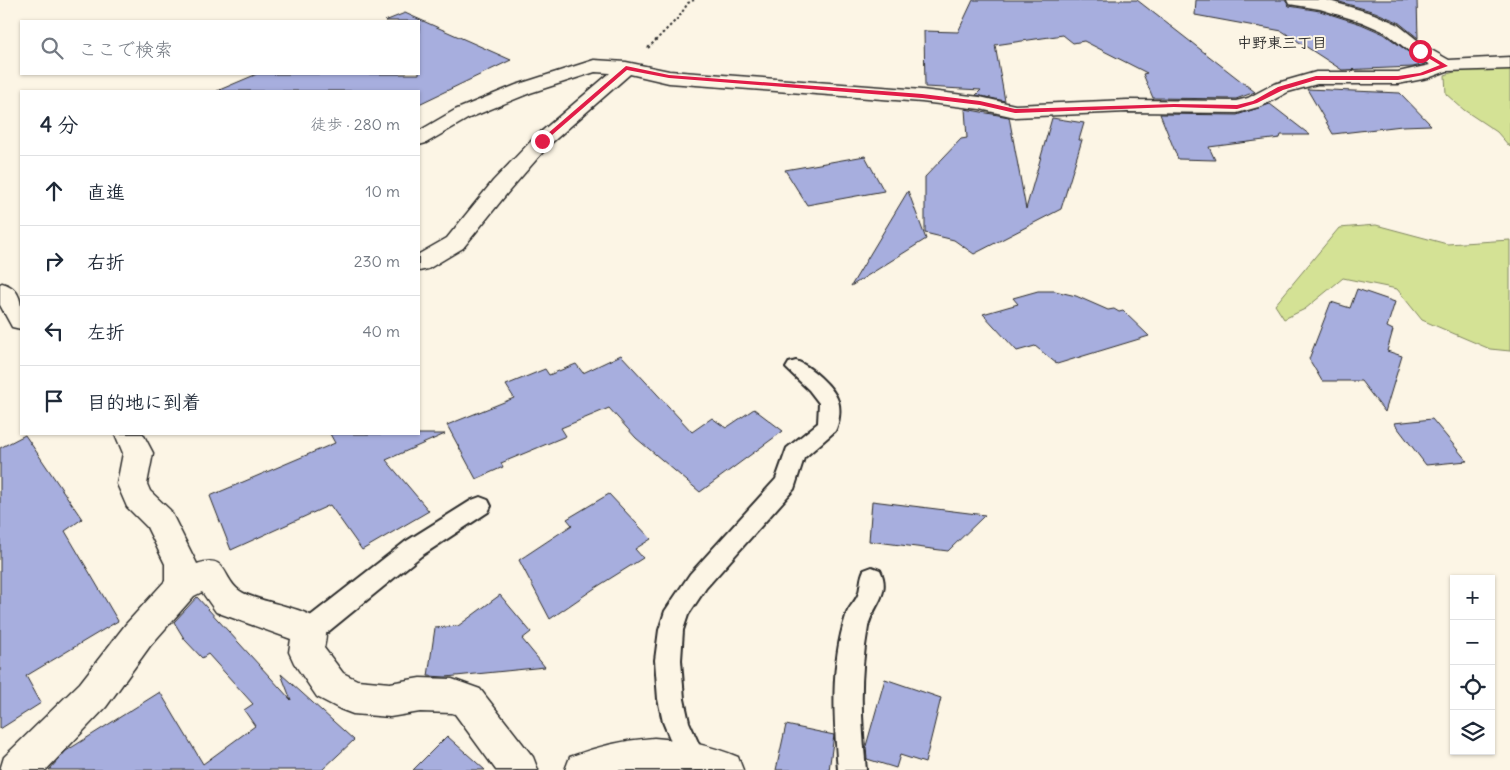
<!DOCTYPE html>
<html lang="ja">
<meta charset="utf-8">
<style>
:root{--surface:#fff;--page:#f6f6f7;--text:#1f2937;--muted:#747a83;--line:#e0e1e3}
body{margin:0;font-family:Delius,"Klee One",sans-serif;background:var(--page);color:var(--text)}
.controls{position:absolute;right:15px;bottom:15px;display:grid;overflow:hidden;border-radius:0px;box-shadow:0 1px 4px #0004}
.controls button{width:45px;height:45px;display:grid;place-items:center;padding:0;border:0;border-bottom:1px solid var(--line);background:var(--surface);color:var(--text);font:25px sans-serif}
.stop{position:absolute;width:15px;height:15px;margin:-11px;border:4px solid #e11d48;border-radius:50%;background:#fff}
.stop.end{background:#e11d48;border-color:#fff;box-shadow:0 1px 5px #0008}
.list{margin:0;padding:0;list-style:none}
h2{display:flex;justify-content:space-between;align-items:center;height:65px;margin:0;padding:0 20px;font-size:21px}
h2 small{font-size:16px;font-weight:400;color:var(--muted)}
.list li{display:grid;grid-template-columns:32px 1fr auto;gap:15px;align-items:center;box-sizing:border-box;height:70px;padding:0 20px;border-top:1px solid var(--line)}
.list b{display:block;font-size:19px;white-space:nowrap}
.list em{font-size:16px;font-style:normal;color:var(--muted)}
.icon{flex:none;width:28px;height:28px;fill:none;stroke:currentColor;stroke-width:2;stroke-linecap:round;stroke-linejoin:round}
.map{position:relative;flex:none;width:1510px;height:770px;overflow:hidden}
.search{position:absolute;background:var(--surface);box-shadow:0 1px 4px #0004;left:20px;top:20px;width:400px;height:55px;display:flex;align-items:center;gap:12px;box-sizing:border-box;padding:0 18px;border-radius:0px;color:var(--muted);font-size:19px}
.panel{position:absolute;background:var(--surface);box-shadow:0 1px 4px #0004;left:20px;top:90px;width:400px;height:345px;border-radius:0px}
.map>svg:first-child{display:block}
.green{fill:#d4e295;stroke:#808660}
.building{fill:#a7aede;stroke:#2b2b2b}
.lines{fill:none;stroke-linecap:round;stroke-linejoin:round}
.service-casing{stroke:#2b2b2b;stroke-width:4}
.minor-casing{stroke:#2b2b2b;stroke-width:3}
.path{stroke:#2b2b2b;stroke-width:2;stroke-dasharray:2.5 2.5;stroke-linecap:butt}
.service{fill:#fcf5e5;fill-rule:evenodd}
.minor{fill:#fcf5e5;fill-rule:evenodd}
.route{fill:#e11d48}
.labels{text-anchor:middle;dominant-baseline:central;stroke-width:4;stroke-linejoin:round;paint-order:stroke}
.far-neighbourhood-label{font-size:15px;font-weight:bold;fill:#2b2b2b;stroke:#fcf5e5}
</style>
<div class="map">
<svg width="1510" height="770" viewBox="0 0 1510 770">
<rect width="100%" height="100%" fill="#fcf5e5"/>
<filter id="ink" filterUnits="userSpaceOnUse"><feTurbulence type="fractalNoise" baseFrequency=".02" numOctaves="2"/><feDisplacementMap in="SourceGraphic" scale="10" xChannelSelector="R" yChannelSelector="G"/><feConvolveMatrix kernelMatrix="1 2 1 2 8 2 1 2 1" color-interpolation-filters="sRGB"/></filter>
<g filter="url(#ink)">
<!-- green -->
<g class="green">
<path d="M1481,63L1510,65V147L1497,132L1464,110L1446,94L1445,75Z"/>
<path d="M1376,225L1447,244L1510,240V351L1490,349L1422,320L1397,289L1343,278L1305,309L1284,319L1275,305L1339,228Z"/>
</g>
<!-- building -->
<g class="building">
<path d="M973,0H1137L1255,92L1236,99L1153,98L1143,74L1147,73L1084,41L1073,43L1063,35L995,45L1005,101L976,95L981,90L925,87L924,31L958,32Z"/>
<path d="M1196,0H1285L1289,6L1320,11L1361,24L1384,34L1425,64L1413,67L1342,70L1282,31L1195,15Z"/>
<path d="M1333,0H1417L1418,38L1398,22L1375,12Z"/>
<path d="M405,13L511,60L419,104V91H217L257,74H419V21H385Z"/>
<path d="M1307,89L1400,93L1431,125L1402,126L1333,134Z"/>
<path d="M1270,104L1310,135H1281L1280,138L1209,147L1215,160L1178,159L1160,114L1237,115Z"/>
<path d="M965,109L1009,117L1026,209L1052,118L1084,123L1079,140H1082L1061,209L974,254L954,240L925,233V177L961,139L967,138Z"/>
<path d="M865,156L884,191L807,205L785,170Z"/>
<path d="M908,191L926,239L851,286Z"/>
<path d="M1357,289L1395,302L1387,327L1393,330L1387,351L1402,356L1385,412L1361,381H1322L1309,359L1331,302L1350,308Z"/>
<path d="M1038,291H1055L1076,296L1108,310L1114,309L1119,312L1123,311L1149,336L1057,364L1035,346L1017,351L983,314L1018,304L1013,298Z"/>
<path d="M621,355L692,432L712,418L726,428L754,409L783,431L700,492L636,438L609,408L561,428L566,436L501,463L503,467L476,479L447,425L514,398L506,385L545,369L549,375L576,364L583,373Z"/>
<path d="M1432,419L1467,461L1426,465L1394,423Z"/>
<path d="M330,434H445L386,460L429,511L362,550L330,505L231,550L210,496L335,443Z"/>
<path d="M25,435L82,519L65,531L118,621L26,676L41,703L0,729V448Z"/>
<path d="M609,494L651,539L635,549L643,558L595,588L550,619L519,560L572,525L567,519Z"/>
<path d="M872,501L985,515L948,551L869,541Z"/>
<path d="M500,595L531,632L522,639L545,667L446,677L428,676L435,628L458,626Z"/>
<path d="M197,597L291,700L281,674L354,740L322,770H49L66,751L160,692L203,764L255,726L244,710L253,704L208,654L202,658L185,640L174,622Z"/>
<path d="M885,679L941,698L925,763L900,755L896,768L867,759L866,746Z"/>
<path d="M786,725L834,735L829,770H776Z"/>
<path d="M447,736L485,770H413Z"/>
</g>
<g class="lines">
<defs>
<g id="service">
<path d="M796,361C809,365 834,387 838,401C841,409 839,424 835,431L804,458L794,489L706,588L688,615L683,630L681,660L684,699L689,722L706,760L702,770H683L663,722L658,699L655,660L659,630L665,611L690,574L776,479L787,448L818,423L819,403L809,390L786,368L789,363Z"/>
<path d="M480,497L488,500L491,506L488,512L421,556L318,640L309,643L300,640L296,632L300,624L405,542L472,500Z"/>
<path d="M872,567L880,570C892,594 872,606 868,627C859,676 861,721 866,770H838C834,719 830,665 846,616C848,607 857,601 859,592C861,584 860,578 864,570Z"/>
</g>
<g id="minor">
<path d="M1287,0H1326L1374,14L1397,24L1426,47L1449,60L1510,57V69L1447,71L1428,78L1398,84H1317L1288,92L1262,106L1237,113L1127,112L1015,117L980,109L922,102L669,83L630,74L549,145L509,191L463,248L428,269L419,271V254L447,238L493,181L535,137L610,73L595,72L530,93L469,118L426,143L419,145V131L455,110L516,85L594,60L626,62L669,71L922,90L980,97L1015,105L1127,100L1236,101L1248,98L1274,84L1316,72H1398L1430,65L1414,55L1385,32L1362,22L1320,9L1289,4Z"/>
<path d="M2,283C25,289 21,310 21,329L12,327L0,305V284Z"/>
<path d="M115,434H143L153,453L147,484L150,491L170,510L197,564C228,553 222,579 240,591C258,604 324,607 326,633C326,638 325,644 324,648L343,673L357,680L390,683L420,678L452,679L480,689L533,757L538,770H496L455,714L452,713L420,712L390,717L353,714L340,709L317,697L294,663L289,652L291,639L216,612L202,592L194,596L150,646L106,707L46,770H0L4,757L80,683L126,624L165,581V564L147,527L127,507L117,484L123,453Z"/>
<path d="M654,738C684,740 710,745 738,757L743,770H565L570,757C598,746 625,740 654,738Z"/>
</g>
</defs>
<!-- service casing -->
<use href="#service" class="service-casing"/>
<!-- minor casing -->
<use href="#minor" class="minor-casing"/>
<!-- path -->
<path class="path" d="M648,48L679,17L688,3L694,0"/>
<!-- service -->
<use href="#service" class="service"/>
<!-- minor -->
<use href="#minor" class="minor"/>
</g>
</g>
<!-- route -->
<path class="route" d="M1420,49L1448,66L1423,75L1398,80H1316L1283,90L1257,103L1237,109L1174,107L1015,113L980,105L922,98L669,78L627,70L544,142L539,141L626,66L669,75L922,94L980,101L1015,109L1174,104L1237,105L1253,101L1278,87L1316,76H1398L1420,73L1440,65L1418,52Z"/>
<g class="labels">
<!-- far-neighbourhood labels -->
<g class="far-neighbourhood-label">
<text x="1282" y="42">中野東三丁目</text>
</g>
</g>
</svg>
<div class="controls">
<button>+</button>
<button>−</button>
<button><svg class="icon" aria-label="locate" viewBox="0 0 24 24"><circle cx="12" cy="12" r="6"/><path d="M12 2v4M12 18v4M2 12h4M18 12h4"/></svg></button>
<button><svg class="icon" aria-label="layers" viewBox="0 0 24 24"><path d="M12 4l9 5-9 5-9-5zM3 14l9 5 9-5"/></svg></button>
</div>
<div class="stop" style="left:1420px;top:51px"></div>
<div class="stop end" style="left:542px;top:141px"></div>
<div class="search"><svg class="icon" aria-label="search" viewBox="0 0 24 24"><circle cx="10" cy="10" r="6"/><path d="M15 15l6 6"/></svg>ここで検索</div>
<section class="panel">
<h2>4 分<small>徒歩 · 280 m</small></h2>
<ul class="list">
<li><svg class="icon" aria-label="ahead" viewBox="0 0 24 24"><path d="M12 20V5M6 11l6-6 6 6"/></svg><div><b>直進</b></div><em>10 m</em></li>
<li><svg class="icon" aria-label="right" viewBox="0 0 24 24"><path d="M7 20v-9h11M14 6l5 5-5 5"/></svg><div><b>右折</b></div><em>230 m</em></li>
<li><svg class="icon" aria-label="left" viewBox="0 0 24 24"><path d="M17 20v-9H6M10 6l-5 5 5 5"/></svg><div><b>左折</b></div><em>40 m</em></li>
<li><svg class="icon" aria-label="arrive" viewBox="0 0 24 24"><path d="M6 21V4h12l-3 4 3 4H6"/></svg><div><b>目的地に到着</b></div></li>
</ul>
</section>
</div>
